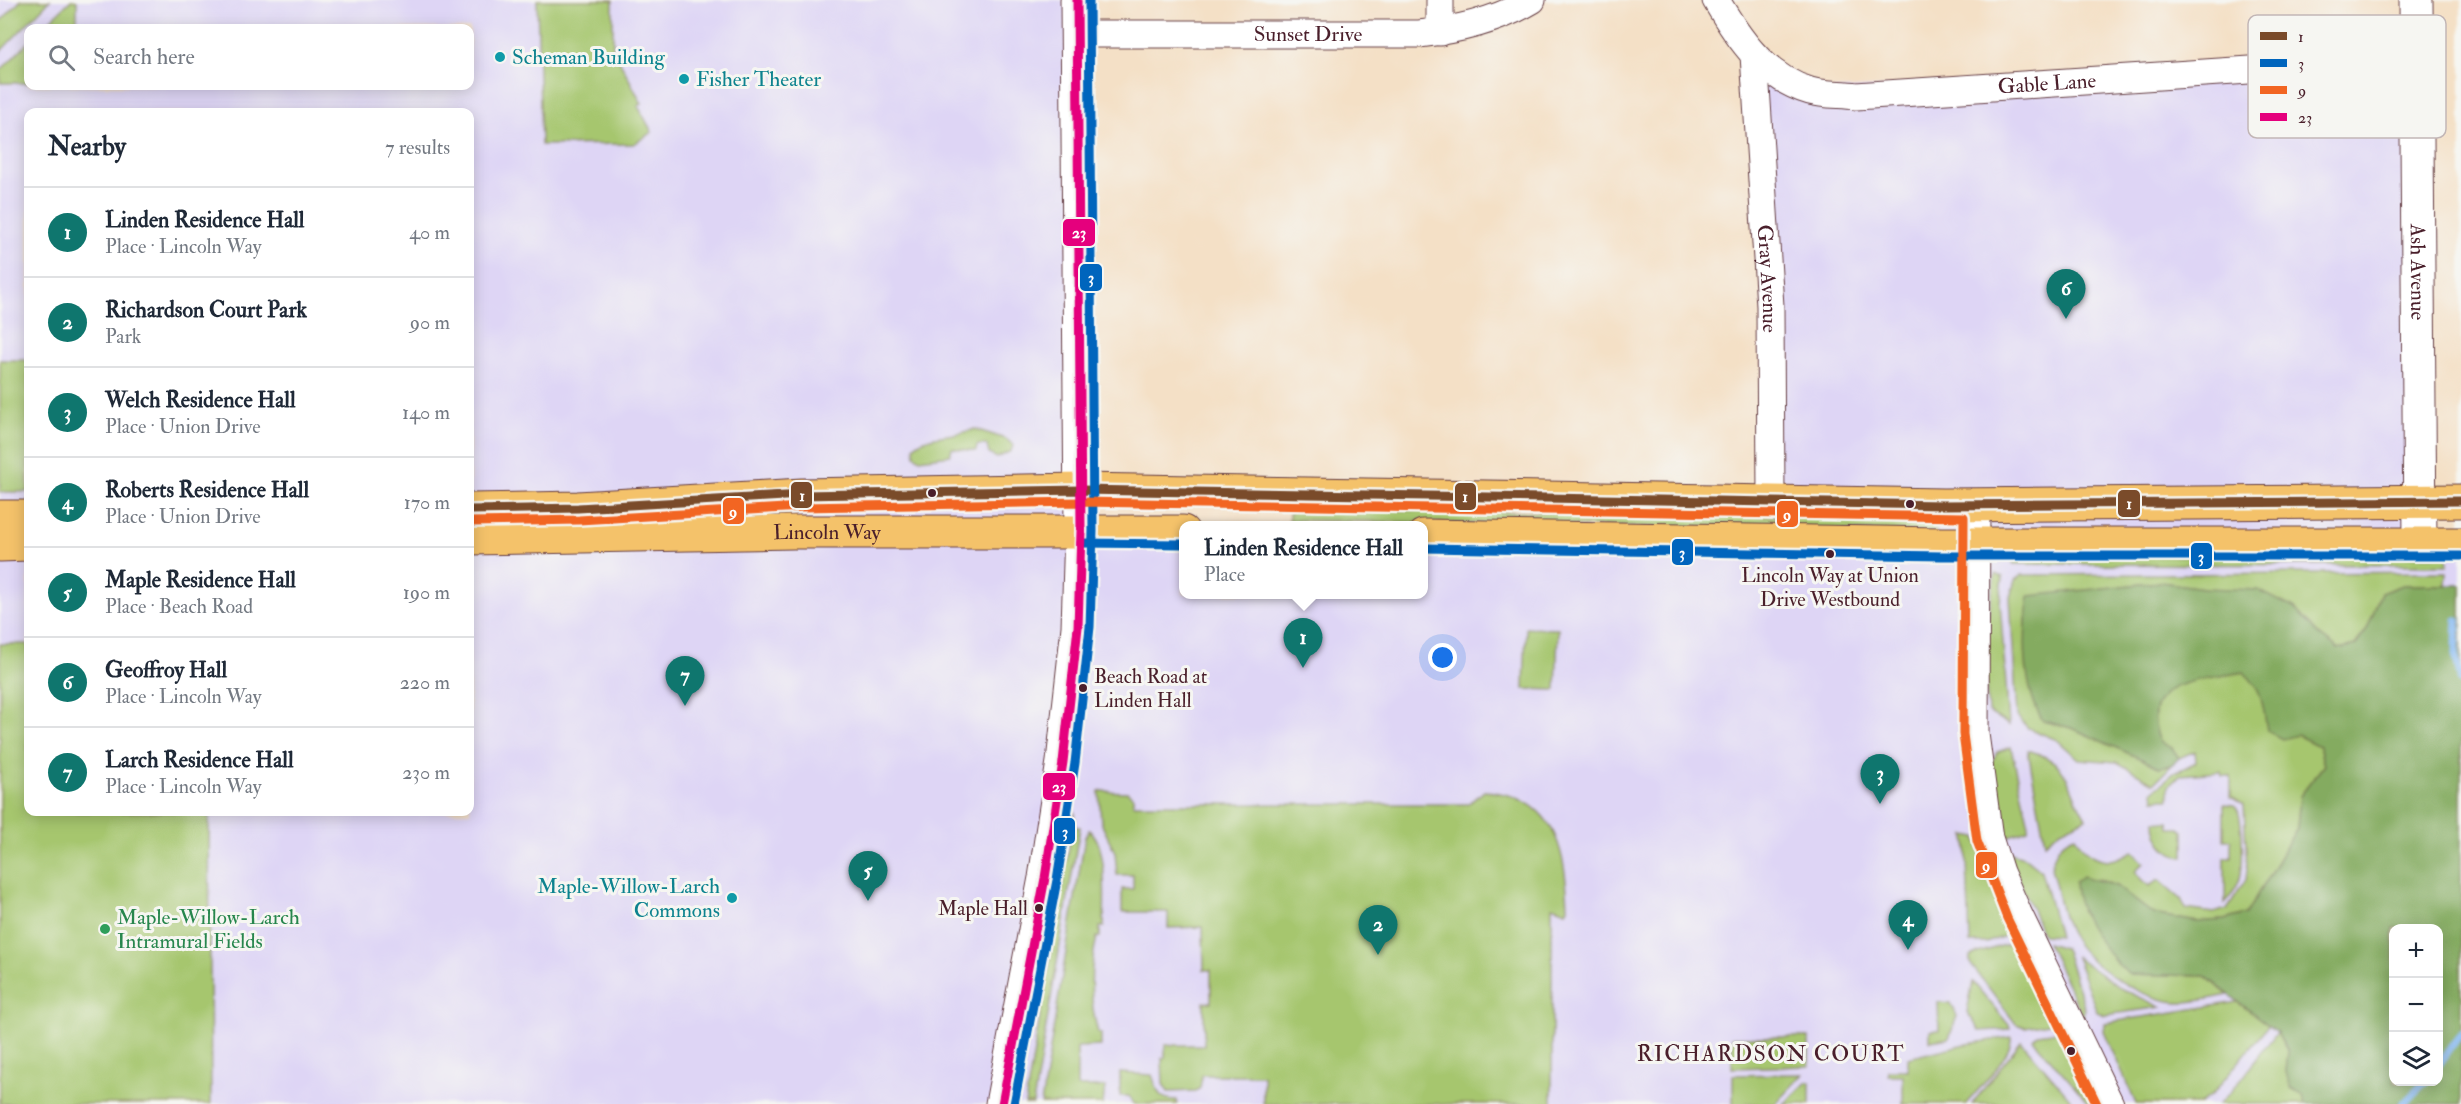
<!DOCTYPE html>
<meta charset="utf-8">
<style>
:root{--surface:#fff;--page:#f2f2f3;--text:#1f2937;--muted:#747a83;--line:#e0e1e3;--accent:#0f766e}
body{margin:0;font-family:"IM FELL Double Pica",serif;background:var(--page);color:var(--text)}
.controls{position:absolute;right:18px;bottom:18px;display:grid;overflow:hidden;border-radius:12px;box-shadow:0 3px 15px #0003}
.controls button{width:54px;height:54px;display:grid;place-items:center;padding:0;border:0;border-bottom:2px solid var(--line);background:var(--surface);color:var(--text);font:30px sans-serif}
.you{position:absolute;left:1443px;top:658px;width:21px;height:21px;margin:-15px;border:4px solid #fff;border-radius:50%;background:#1a73e8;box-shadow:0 0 0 9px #1a73e833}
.badge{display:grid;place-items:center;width:39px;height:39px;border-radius:50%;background:var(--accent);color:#fff;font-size:20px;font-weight:700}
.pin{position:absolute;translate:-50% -50px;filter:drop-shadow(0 2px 3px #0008)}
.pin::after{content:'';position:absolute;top:32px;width:21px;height:18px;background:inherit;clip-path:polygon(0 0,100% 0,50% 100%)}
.popup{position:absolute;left:1179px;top:521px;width:249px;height:78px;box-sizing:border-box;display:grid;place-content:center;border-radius:12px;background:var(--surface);filter:drop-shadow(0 2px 4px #0005);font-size:20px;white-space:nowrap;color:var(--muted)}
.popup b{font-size:22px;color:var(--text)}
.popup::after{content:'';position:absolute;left:50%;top:100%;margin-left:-12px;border:12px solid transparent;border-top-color:var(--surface)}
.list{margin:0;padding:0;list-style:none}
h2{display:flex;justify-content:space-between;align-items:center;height:78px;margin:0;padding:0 24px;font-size:26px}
h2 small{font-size:20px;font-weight:400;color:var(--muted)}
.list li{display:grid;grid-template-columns:39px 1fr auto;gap:18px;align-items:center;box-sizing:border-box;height:90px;padding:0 24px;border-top:2px solid var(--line)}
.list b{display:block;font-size:22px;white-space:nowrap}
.list p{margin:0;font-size:20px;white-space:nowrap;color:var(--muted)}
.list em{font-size:20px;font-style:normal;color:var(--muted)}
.icon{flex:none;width:33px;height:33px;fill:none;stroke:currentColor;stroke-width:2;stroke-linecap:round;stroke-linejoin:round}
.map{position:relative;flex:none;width:2461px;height:1104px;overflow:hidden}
.search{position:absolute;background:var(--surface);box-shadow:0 3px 15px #0003;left:24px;top:24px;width:450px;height:66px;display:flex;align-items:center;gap:15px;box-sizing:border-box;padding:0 21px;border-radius:12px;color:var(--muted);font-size:22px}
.panel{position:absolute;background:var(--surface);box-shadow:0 3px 15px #0003;left:24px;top:108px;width:450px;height:708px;border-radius:12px}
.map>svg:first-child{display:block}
.built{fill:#ded5f5;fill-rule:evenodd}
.green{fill:#a6c66e;stroke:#78724c;stroke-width:1.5}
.forest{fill:#84ab61;stroke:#676546;stroke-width:1.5;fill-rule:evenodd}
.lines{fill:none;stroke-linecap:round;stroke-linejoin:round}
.stream{stroke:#86b9f3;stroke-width:7}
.minor-casing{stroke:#643c42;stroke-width:29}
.tertiary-casing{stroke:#643c42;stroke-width:35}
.primary-casing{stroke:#643c42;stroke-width:35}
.minor{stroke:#fff;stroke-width:27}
.tertiary{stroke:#fff;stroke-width:33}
.primary{stroke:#f4c26a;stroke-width:33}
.bus-1-casing{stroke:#f6f6f2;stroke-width:14}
.bus-2-casing{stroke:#f6f6f2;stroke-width:14}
.bus-3-casing{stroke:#f6f6f2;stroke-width:14}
.bus-4-casing{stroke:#f6f6f2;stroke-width:14}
.bus-1{stroke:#7a4b2a;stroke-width:9}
.bus-2{stroke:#0065bd;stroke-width:9}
.bus-3{stroke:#f26522;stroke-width:9}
.bus-4{stroke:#e5007d;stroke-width:9}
.culture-dot{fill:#0f9aa8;stroke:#f6f6f2;stroke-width:2}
.bus-dot{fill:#4a1f2b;stroke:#f6f6f2;stroke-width:2}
.leisure-dot{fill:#2e9e5b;stroke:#f6f6f2;stroke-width:2}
.labels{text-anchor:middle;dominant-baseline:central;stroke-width:6;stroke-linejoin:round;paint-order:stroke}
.bus-label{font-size:20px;fill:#4a1f2b;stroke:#f6f6f2}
.street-label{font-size:21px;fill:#4a1f2b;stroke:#f6f6f2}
.culture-label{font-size:21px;fill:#0d838f;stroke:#f6f6f2;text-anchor:start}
.leisure-label{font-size:21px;fill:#27864d;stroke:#f6f6f2;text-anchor:start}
.neighbourhood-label{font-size:22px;letter-spacing:1.5px;fill:#4a1f2b;stroke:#f6f6f2}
.key{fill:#f6f6f2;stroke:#c2b6b6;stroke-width:1.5}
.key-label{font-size:16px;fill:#4a1f2b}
.line-badge{stroke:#f6f6f2;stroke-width:2}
.badge-label{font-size:16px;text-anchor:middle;font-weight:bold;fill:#fff}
</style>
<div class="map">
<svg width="2461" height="1104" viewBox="0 0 2461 1104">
<rect width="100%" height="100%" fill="#f6f6f2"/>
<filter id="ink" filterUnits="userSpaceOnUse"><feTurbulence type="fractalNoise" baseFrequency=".0167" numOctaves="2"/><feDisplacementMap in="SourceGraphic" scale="12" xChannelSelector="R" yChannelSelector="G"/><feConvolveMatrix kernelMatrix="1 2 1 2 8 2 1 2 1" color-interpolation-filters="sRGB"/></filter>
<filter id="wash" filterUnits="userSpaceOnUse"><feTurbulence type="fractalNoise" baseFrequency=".008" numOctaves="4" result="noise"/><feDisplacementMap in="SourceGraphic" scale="24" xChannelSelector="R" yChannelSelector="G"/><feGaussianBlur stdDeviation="1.35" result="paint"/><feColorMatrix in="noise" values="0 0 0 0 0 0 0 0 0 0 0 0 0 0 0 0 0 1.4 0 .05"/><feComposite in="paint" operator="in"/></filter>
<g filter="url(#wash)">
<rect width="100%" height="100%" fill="#f4e0c6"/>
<!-- built -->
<path class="built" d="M0,0H1077L1081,531L1183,532V594H1423V536L1771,543L1754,55L1810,91L2417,59L2420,543L2461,544V1104H0ZM28,28H470V86H28ZM28,112H470V812H28ZM2394,928H2438V1082H2394Z"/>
<!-- green -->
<g class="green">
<path d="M21,0H50L0,52V22Z"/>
<path d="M71,0L77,1V28H42Z"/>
<path d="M537,0H613V48L642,104L638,106L652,132L634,144L541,145Z"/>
<path d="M28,42V83H0V71Z"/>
<rect x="0" y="360" width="28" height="132"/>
<path d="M975,429L1006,439L1013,445L1011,451L997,458L989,454L987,445H977L976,451L952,448L950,455L920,459L915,455L914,447C925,433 957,437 975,429Z"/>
<path d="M1316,509L1936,518V533L1289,520V513Z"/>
<path d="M2447,555L2448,565L2013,564L2014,556Z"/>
<path d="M2447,572L2446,585H2402L2381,593L2367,629L2355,645L2338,649L2319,635L2294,608L2204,588L2160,582L2098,589L2026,619C2028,654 2024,690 2043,721L2072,728L2159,767L2172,765L2154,783L2117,762L2079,759L2057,740L2028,728L2017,716L2010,597L2015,580L2022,575Z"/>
<path d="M1995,574L2003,577L2000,602L2009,725L1988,712L1983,647Z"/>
<path d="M1526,628L1558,629L1556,690L1524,689Z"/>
<path d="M0,644H28V812H209L211,1104H0Z"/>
<path d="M2243,672C2262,686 2264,709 2268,731L2297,735L2319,746L2324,765L2300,796L2297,828L2246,914L2224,920L2197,922L2153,914L2116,886L2098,879L2080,910L2128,974L2205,976L2228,995C2212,998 2194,1003 2178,1002C2142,1000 2088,966 2071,935C2061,919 2057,887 2051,868C2054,853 2059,841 2075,836C2081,849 2095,860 2110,860C2118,860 2125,854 2133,851L2144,863L2135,872L2149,886L2159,880L2181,899L2186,909L2213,913L2227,909L2246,879L2247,869L2244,805L2231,797V776H2222L2221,772L2180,775L2169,786V799H2154L2153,791L2174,773L2196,762L2195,751L2179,758L2172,748L2160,742C2135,679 2199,681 2243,672Z"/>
<path d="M2011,747L2029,825L2028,830L2003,838L1991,763L1997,752Z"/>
<path d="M2028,750C2074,764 2065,784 2086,818L2061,830L2045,843Z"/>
<path d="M1099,791L1127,792L1133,797V804H1468L1484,791C1554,795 1566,848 1568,908L1566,911L1552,906V1104H1263V1075H1202L1200,1088L1196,1091L1168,1092L1163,1084L1162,1058H1165V1045H1204V1002H1211V970H1204L1203,927L1168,928V912H1122V889H1133V875H1117L1115,852L1101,823Z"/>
<path d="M2224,804L2234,805C2244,811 2243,861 2241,874C2239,885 2232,895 2225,903V857H2231V840H2224Z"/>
<path d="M1075,811V827H1080L1033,1104H1025Z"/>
<path d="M2155,821L2169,822L2170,828H2180L2184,831V857C2166,855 2155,839 2155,821Z"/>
<path d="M1089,830C1109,843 1104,905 1104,927H1100V937H1097C1089,970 1089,1000 1098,1033H1101V1046L1077,1047V1087H1105L1103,1104H1041L1085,837Z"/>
<path d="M1966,835L1976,837L1989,880L2013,933L1986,943H1970Z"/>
<path d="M2007,852L2024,857L2041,871L2059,936L2043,935Z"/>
<path d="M2018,941L2055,1022L2025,1027L2016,1024L1970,963V957L1975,954Z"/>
<path d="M2047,943L2064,948L2067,954L2085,1009L2083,1017Z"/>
<path d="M2076,957L2122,989L2161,1007L2105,1015L2097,1012Z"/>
<path d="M1973,982L2009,1025L2010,1029L1980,1031L1967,1012Z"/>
<path d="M1938,1002L1951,1003L1957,1016L1949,1038L1930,1041V1030H1939Z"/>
<path d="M2237,1002L2269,1025L2211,1096L2199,1104H2136L2104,1032L2105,1023Z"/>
<path d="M2058,1031L2093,1104H2090L2033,1039L2038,1034Z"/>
<path d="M2277,1032L2288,1052L2286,1072L2303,1095L2305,1104H2218L2232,1091Z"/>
<path d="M1732,1037H1809V1066L1732,1068Z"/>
<path d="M2011,1037C2014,1053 1977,1091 1966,1104H1903V1075H1888V1070H1908V1058L1961,1045Z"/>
<path d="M2021,1041L2075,1104H1972Z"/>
<path d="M1120,1073L1152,1075C1158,1091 1157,1100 1177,1100V1104H1134L1129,1096H1120Z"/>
<path d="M1803,1074L1775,1104H1733V1075Z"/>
<path d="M1807,1082H1810V1104H1784Z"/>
</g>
<!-- forest -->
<path class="forest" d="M2160,582L2204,588L2258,590L2294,608L2319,635L2338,649L2356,645L2367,629L2381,593L2402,585H2461V1104H2305L2303,1095L2291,1088L2286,1072L2288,1052L2277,1032L2205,976L2128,974C2104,951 2076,916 2075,882L2082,876L2116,886L2153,914L2197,922L2224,920L2246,914L2297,828L2300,796L2324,765L2319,746L2297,735L2282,739L2267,731C2264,709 2262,686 2243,672C2200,681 2135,680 2160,742L2172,748L2179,758L2172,765L2159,767L2072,728L2043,721C2022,687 2023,636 2029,596ZM2394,928H2438V1082H2394Z"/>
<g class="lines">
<!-- stream -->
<g class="stream">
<path d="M2457,620L2456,658L2461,681"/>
<path d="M2438,1066L2461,1033"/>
<path d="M2403,1104L2425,1082"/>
</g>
</g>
</g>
<g filter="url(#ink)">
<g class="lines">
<defs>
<g id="minor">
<path id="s1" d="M1716,0C1738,38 1765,78 1810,91C1824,95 1841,94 1856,96L2417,59"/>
<path d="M1440,32V0"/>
<path id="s2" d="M1078,34H1419C1457,30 1499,20 1532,0"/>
<path id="s3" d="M1754,55L1770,306L1771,502"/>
<path d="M1976,505L1975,734L1989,838L2000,872L2018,913L2110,1104"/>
</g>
<g id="tertiary">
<path id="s4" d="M2416,0L2420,543"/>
<path d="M1002,1104L1045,878L1063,762L1078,627L1081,531L1077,0"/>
</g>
<g id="primary">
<path d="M470,510L578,508L802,495L1081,490L1943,505L2461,501"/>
<path d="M0,517H28"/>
<path d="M1423,536L1942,544H2461"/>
<path id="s5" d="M470,538L793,532H1183"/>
<path d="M0,545L28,544"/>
</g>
</defs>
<!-- minor casing -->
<use href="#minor" class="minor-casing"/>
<!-- tertiary casing -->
<use href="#tertiary" class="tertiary-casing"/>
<!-- primary casing -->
<use href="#primary" class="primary-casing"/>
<!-- minor -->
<use href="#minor" class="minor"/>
<!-- tertiary -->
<use href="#tertiary" class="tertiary"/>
<!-- primary -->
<use href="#primary" class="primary"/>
<defs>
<path id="bus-1" d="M470,510L578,508L802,495L1081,490L1943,505L2461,501"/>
<g id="bus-2">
<path d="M1081,543L1183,544"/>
<path d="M1423,548L1942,556H2461"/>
<path d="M1014,1104L1057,880L1075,763L1090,627L1093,531L1089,0"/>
</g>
<path id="bus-3" d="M470,522L579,520L802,507L1081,502L1964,517L1963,734L1977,841L2007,918L2097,1104"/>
<path id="bus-4" d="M1002,1104L1045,878L1063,762L1078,627L1081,531L1077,0"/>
</defs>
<!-- bus-1 casing -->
<use href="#bus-1" class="bus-1-casing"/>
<!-- bus-2 casing -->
<use href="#bus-2" class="bus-2-casing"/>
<!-- bus-3 casing -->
<use href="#bus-3" class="bus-3-casing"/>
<!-- bus-4 casing -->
<use href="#bus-4" class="bus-4-casing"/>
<!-- bus-1 -->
<use href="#bus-1" class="bus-1"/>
<!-- bus-2 -->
<use href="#bus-2" class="bus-2"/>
<!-- bus-3 -->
<use href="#bus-3" class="bus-3"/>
<!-- bus-4 -->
<use href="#bus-4" class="bus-4"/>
</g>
</g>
<!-- markers -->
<g class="culture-dot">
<circle cx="500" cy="57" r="6"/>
<circle cx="684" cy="79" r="6"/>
<circle cx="732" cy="898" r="6"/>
</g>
<g class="bus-dot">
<circle cx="932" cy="493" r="5"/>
<circle cx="1910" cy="504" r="5"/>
<circle cx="1830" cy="554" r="5"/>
<circle cx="1083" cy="688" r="5"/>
<circle cx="1039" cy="908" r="5"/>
<circle cx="2071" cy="1051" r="5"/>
</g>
<circle class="leisure-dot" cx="105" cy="929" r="6"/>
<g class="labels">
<!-- bus labels -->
<g class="bus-label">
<text x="1830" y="575">Lincoln Way at Union<tspan x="1830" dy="24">Drive Westbound</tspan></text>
<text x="1094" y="676" text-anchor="start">Beach Road at<tspan x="1094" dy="24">Linden Hall</tspan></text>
<text x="1028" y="908" text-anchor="end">Maple Hall</text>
</g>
<!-- street labels -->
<g class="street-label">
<text stroke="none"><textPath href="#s2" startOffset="230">Sunset Drive</textPath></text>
<text stroke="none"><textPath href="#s1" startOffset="372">Gable Lane</textPath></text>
<text stroke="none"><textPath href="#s4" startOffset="272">Ash Avenue</textPath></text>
<text stroke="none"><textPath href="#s3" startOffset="224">Gray Avenue</textPath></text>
<text stroke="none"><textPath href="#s5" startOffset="357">Lincoln Way</textPath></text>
</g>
<!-- culture labels -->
<g class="culture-label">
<text x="512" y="57">Scheman Building</text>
<text x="696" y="79">Fisher Theater</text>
<text x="720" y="886" text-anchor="end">Maple-Willow-Larch<tspan x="720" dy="24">Commons</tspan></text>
</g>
<!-- leisure labels -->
<g class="leisure-label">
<text x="117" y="917">Maple-Willow-Larch<tspan x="117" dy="24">Intramural Fields</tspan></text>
</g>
<!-- neighbourhood labels -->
<g class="neighbourhood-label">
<text x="1771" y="1054">RICHARDSON COURT</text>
</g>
</g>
<!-- legend -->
<rect x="2248" y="15" width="198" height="123" rx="9" class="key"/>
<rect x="2260" y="32" width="27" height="8" fill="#7a4b2a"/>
<rect x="2260" y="59" width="27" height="8" fill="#0065bd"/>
<rect x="2260" y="86" width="27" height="8" fill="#f26522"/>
<rect x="2260" y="113" width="27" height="8" fill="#e5007d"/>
<g class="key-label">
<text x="2298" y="42">1</text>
<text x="2298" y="69">3</text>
<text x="2298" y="96">9</text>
<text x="2298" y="123">23</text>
</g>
<g class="line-badge">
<rect x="1062" y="218" width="34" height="29" rx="6" fill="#e5007d"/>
<rect x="1079" y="263" width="24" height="29" rx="6" fill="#0065bd"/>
<rect x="790" y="481" width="23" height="28" rx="6" fill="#7a4b2a"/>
<rect x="1454" y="482" width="23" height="29" rx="6" fill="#7a4b2a"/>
<rect x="2117" y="489" width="24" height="29" rx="6" fill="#7a4b2a"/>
<rect x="722" y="497" width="23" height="28" rx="6" fill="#f26522"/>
<rect x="1776" y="500" width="23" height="28" rx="6" fill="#f26522"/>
<rect x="1671" y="538" width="23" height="28" rx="6" fill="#0065bd"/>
<rect x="2190" y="542" width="23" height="28" rx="6" fill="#0065bd"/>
<rect x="1042" y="772" width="34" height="29" rx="6" fill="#e5007d"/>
<rect x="1053" y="817" width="23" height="28" rx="6" fill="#0065bd"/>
<rect x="1975" y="851" width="23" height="28" rx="6" fill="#f26522"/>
</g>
<g class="badge-label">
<text x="1079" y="238">23</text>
<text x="1091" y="283">3</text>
<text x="802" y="501">1</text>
<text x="1465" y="502">1</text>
<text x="2129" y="509">1</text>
<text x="733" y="517">9</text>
<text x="1787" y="520">9</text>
<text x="1682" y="558">3</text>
<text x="2201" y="562">3</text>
<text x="1059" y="792">23</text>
<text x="1065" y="837">3</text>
<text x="1986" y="871">9</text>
</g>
</svg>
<div class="controls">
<button>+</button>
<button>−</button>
<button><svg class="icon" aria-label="layers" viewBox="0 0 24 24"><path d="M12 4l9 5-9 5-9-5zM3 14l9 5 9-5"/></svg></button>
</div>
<div class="you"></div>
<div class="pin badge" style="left:1303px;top:668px">1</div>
<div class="popup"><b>Linden Residence Hall</b>Place</div>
<div class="pin badge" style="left:1378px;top:955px">2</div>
<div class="pin badge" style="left:1880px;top:804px">3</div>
<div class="pin badge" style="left:1908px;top:950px">4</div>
<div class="pin badge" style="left:868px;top:901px">5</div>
<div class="pin badge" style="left:2066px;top:319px">6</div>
<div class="pin badge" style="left:685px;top:706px">7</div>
<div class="search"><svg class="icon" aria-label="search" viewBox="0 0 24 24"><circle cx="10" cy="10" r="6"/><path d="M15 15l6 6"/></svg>Search here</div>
<section class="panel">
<h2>Nearby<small>7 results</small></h2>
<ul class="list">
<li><span class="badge">1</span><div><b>Linden Residence Hall</b><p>Place · Lincoln Way</p></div><em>40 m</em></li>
<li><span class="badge">2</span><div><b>Richardson Court Park</b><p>Park</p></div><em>90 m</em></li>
<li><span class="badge">3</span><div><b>Welch Residence Hall</b><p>Place · Union Drive</p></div><em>140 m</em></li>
<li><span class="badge">4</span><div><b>Roberts Residence Hall</b><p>Place · Union Drive</p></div><em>170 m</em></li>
<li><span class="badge">5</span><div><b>Maple Residence Hall</b><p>Place · Beach Road</p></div><em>190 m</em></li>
<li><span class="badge">6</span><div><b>Geoffroy Hall</b><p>Place · Lincoln Way</p></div><em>220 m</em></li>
<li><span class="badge">7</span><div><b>Larch Residence Hall</b><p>Place · Lincoln Way</p></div><em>230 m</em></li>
</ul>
</section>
</div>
